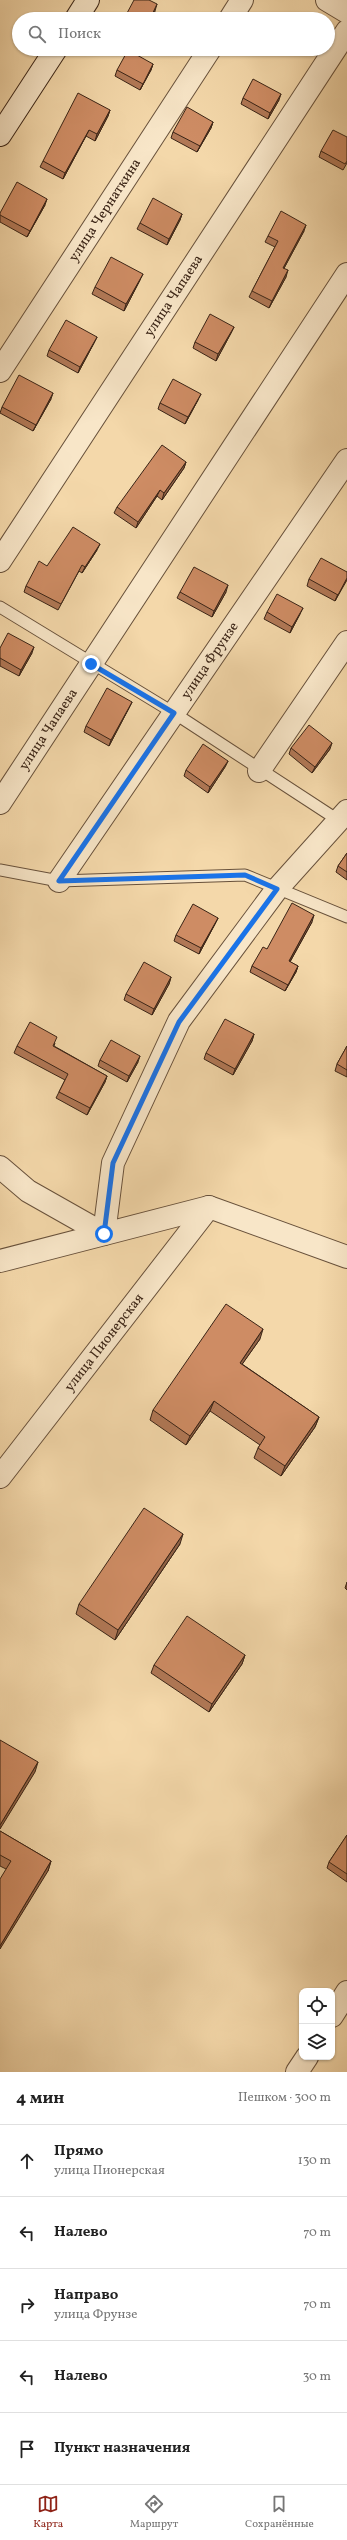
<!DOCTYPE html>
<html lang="ru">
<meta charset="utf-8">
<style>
:root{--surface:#fff;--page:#f2f2f2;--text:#222;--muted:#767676;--line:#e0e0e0;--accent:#8f2418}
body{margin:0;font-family:Vollkorn,serif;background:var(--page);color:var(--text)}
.controls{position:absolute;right:12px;bottom:12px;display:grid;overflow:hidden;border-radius:8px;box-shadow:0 1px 3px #0004}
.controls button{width:36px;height:36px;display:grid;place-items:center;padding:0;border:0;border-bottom:1px solid var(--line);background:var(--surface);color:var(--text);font:20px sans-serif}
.stop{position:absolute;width:12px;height:12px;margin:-9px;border:3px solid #1a73e8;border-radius:50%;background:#fff}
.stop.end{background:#1a73e8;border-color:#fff;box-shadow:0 1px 4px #0008}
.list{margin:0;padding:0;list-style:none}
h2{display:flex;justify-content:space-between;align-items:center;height:52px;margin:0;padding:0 16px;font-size:17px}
h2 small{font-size:13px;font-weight:400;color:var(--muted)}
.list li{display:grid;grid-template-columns:26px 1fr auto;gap:12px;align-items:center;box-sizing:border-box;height:72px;padding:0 16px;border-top:1px solid var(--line)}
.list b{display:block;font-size:15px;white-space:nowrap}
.list p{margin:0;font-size:13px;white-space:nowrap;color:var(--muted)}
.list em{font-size:13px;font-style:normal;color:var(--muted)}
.icon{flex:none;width:22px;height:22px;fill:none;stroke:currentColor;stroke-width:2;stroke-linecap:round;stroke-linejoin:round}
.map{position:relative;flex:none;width:347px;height:2072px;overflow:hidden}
.search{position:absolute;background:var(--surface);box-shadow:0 1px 3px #0004;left:12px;right:12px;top:12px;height:44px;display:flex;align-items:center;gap:10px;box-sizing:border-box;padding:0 14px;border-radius:22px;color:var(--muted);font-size:15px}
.sheet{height:412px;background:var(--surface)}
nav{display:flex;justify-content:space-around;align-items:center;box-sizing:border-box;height:56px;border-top:1px solid var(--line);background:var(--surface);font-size:11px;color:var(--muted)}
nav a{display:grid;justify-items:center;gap:2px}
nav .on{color:var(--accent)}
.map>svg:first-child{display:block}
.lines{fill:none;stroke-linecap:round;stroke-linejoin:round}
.lane-casing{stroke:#68513b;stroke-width:13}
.street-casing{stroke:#68513b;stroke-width:24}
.secondary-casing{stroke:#3a2416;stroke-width:24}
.lane{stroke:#f8e6c8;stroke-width:11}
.street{stroke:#f8e6c8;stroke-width:22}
.secondary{stroke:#f8e6c8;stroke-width:22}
.wall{fill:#b17856;stroke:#3a2416}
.shaded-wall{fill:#906246;stroke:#3a2416}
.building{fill:#ce8c64;stroke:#3a2416}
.route{stroke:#1a73e8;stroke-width:5}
.labels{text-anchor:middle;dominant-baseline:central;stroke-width:3;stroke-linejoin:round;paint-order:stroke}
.street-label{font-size:14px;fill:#3a2416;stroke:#f8e6c8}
</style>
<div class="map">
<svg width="347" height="2072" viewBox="0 0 347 2072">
<rect width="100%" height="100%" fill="#f4d8aa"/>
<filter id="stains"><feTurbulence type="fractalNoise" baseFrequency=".005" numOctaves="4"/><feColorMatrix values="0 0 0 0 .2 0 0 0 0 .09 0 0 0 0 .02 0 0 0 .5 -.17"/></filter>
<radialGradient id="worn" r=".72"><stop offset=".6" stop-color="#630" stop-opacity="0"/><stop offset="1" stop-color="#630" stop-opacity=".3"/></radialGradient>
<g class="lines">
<defs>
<g id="lane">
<path d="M0,607L174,713L341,822"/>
<path d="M0,870L59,881L245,875L347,917"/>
</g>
<g id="street">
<path d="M327,0L347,12"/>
<path d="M230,19L242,0"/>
<path id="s1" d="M0,371L210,49"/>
<path id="s2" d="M0,561L347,31"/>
<path d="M259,771L347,642"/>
<path id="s3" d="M0,803L347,274"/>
<path id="s4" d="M59,881L347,460"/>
<path d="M0,1167L28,1191L104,1234L113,1163L179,1021L277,889L347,811"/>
<path d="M0,1261L209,1207L347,1257"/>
<path id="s5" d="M0,1477L209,1207"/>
<path d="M332,2016L347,1992"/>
<path d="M297,2072L307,2057"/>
</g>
<g id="secondary">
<path d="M76,19L88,0"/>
<path d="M0,135L56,49"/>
</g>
</defs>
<!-- lane casing -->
<use href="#lane" class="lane-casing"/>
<!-- street casing -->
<use href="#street" class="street-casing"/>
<!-- secondary casing -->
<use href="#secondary" class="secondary-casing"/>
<!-- lane -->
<use href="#lane" class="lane"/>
<!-- street -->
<use href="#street" class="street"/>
<!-- secondary -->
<use href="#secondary" class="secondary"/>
</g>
<!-- wall -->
<g class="wall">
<path d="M155,11L151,19H124L126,15Z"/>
<path d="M153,64L151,70L140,90L115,76L117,70Z"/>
<path d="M243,98L279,100L268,119L241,104Z"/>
<path d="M110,110L108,116L95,141L86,136L63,179L40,167L43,161Z"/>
<path d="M213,122L211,128L197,152L171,138L173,132Z"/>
<path d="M321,151L347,163L343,170L319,157Z"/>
<path d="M45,205L27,237L0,222V213Z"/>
<path d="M182,214L180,220L167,245L137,229L140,223Z"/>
<path d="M304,231L284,268L286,277L269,308L249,297L252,291L275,247L265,242L268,236Z"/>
<path d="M140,280L124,311L92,294L95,287Z"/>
<path d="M234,327L231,333L216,361L193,348L195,342Z"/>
<path d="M97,337L94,343L78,373L47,356L49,350Z"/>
<path d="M51,399L33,431L0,413L2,407Z"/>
<path d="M198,400L185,424L158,409L160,403Z"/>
<path d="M186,462L184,468L162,500L157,496L136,528L114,513L117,507Z"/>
<path d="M97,550L82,573L79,571L58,610L24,592L26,586L47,566Z"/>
<path d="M347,572L335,601L307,586L309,579Z"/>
<path d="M180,592H226L212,617L177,598Z"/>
<path d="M267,612L300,614L290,633L264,619Z"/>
<path d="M0,648L32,653L19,676L0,666Z"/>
<path d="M132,702L129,708L109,746L84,732L86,726Z"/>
<path d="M291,748L330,749L312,773L289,754Z"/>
<path d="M228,761L225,767L208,793L184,776L186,770Z"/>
<path d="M347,853V880L336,872L338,866Z"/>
<path d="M218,918L215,924L199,954L174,941L176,935Z"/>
<path d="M312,922L290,962L298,966L296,972L285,991L250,972L252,966L267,949Z"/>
<path d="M171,977L169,984L152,1015L124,1000L126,994Z"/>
<path d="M254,1034L252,1041L233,1075L204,1059L206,1053Z"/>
<path d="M55,1043L54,1046L107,1076L105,1082L87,1115L56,1098L65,1080L14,1053L17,1046Z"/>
<path d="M347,1046V1077L335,1071L337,1064Z"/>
<path d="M100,1060L138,1062L127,1082L98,1066Z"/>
<path d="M260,1339L242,1364L319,1417L315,1427L281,1476L254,1458L258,1448L260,1445L210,1411L186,1445L150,1420L153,1410Z"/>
<path d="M180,1544L115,1640L76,1614L79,1604Z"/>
<path d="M347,1582V1590L345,1588Z"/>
<path d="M245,1655L242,1664L209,1712L151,1673L154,1665Z"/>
<path d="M0,1831L51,1861L48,1871L6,1869L0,1866Z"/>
<path d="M347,1835V1882L327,1868L329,1862Z"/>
</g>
<!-- shaded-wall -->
<g class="shaded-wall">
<path d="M157,4L155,11L151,19H150Z"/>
<path d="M153,64L151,70L140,90Z"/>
<path d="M281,94L279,100L268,119L270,113Z"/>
<path d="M110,110L108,116L95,141L97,134Z"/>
<path d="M213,122L211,128L197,152L200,146Z"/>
<path d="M89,130L86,136L63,179L65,173Z"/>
<path d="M47,199L45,205L27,237L30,231Z"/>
<path d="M182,214L180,220L167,245L169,239Z"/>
<path d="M306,225L304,231L281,274L283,268Z"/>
<path d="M288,270L286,277L269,308L272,301Z"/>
<path d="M143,274L140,280L124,311L126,304Z"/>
<path d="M234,327L231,333L216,361L218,354Z"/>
<path d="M97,337L94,343L78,373L80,367Z"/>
<path d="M53,393L51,399L33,431L36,425Z"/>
<path d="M201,394L198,400L185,424L188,417Z"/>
<path d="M186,462L184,468L162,500L164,493Z"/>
<path d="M160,490L157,496L136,528L138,522Z"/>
<path d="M100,544L97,550L82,573L85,567Z"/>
<path d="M347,578V580L335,601L338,595Z"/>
<path d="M228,585L226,592L212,617L214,611Z"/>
<path d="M303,608L300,614L290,633L292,627Z"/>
<path d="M34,647L32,653L19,676L21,670Z"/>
<path d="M132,702L129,708L109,746L111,740Z"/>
<path d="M332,743L330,749L312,773L315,767Z"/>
<path d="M228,761L225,767L208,793L210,787Z"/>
<path d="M314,915L312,922L287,967L289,961Z"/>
<path d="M218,918L215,924L199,954L201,948Z"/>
<path d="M298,966L296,972L285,991L288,985Z"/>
<path d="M171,977L169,984L152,1015L154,1009Z"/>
<path d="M254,1034L252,1041L233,1075L235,1069Z"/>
<path d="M140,1056L138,1062L127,1082L129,1076Z"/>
<path d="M107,1076L105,1082L87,1115L90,1108Z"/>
<path d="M263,1329L260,1339L236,1373L240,1363Z"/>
<path d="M214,1401L210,1411L186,1445L190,1436Z"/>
<path d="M319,1417L315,1427L281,1476L285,1466Z"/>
<path d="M183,1534L180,1544L115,1640L118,1630Z"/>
<path d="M245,1655L242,1664L209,1712L212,1704Z"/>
<path d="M38,1762L35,1772L0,1829V1825Z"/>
<path d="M51,1861L48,1871L0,1949V1946Z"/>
</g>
<!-- building -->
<g class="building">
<path d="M134,0H149L157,4L150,19H132L126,15Z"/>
<path d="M128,50L153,64L143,84L117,70Z"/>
<path d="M253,79L281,94L270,113L243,98Z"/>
<path d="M78,93L110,110L97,134L89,130L65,173L43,161Z"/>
<path d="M187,107L213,122L200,146L173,132Z"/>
<path d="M333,130L347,137V161L345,164L321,151Z"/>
<path d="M17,182L47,199L30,231L0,215V213Z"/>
<path d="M153,198L182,214L169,239L140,223Z"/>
<path d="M281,211L306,225L283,268L288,270L272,301L252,291L278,241L268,236Z"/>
<path d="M111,257L143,274L126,304L95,287Z"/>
<path d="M210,314L234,327L218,354L195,342Z"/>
<path d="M66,320L97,337L80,367L49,350Z"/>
<path d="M19,375L53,393L36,425L2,407Z"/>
<path d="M173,379L201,394L188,417L160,403Z"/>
<path d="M162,445L186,462L164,493L160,490L138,522L117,507Z"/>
<path d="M73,527L100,544L85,567L82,565L61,604L26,586L39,561L47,566Z"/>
<path d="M321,558L347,572V578L338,595L309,579Z"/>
<path d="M194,567L228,585L214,611L180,592Z"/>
<path d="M277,594L303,608L292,627L267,612Z"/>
<path d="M8,633L34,647L21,670L0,658V648Z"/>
<path d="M107,688L132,702L111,740L86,726Z"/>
<path d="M309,725L332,743L315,767L291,748Z"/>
<path d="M203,744L228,761L210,787L186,770Z"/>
<path d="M347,853V872L338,866Z"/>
<path d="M292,903L314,915L289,961L298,966L288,985L252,966L263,947L267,949Z"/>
<path d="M193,904L218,918L201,948L176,935Z"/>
<path d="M144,962L171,977L154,1009L126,994Z"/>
<path d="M225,1019L254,1034L235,1069L206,1053Z"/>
<path d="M30,1022L57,1037L53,1046L107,1076L90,1108L59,1092L68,1074L17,1046Z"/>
<path d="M111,1040L140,1056L129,1076L100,1060Z"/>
<path d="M347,1046V1070L337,1064Z"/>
<path d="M226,1304L263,1329L240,1363L319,1417L285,1466L258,1448L265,1437L214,1401L190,1436L153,1410Z"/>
<path d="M144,1508L183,1534L118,1630L79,1604Z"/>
<path d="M187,1616L245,1655L212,1704L154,1665Z"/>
<path d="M0,1740L38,1762L0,1825Z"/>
<path d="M0,1831L51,1861L0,1946V1879L11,1861L0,1855Z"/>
<path d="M347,1835V1874L329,1862Z"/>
</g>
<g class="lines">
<!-- route -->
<path class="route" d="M91,664L174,713L59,881L245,875L277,889L179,1022L113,1163L104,1234"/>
</g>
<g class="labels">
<!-- street labels -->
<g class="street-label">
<text stroke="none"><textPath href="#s1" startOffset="192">улица Чернаткина</textPath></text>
<text stroke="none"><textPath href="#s2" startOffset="317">улица Чапаева</textPath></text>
<text stroke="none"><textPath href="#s4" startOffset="267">улица Фрунзе</textPath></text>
<text stroke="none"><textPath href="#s3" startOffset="88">улица Чапаева</textPath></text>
<text stroke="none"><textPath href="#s5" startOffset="170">улица Пионерская</textPath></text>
</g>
</g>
<rect width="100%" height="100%" filter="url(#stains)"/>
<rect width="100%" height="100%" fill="url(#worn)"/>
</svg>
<div class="controls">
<button><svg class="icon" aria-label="locate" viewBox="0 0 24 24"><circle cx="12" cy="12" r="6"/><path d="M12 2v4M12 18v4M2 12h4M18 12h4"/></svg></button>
<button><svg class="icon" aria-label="layers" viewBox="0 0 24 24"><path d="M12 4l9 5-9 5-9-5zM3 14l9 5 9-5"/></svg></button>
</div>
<div class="stop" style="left:104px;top:1234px"></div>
<div class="stop end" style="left:91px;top:664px"></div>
<div class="search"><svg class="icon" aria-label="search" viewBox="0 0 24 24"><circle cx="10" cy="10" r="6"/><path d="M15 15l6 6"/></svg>Поиск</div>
</div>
<section class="sheet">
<h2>4 мин<small>Пешком · 300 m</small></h2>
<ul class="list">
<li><svg class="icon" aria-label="ahead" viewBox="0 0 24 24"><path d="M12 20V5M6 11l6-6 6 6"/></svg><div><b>Прямо</b><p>улица Пионерская</p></div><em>130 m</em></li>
<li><svg class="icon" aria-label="left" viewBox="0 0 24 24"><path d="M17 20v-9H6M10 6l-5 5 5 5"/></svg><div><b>Налево</b></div><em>70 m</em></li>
<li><svg class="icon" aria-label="right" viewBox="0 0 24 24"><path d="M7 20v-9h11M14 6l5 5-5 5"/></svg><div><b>Направо</b><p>улица Фрунзе</p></div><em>70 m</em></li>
<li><svg class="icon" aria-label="left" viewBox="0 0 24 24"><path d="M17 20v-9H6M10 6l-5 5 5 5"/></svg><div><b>Налево</b></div><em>30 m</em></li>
<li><svg class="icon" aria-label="arrive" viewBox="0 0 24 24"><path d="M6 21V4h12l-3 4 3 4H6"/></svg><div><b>Пункт назначения</b></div></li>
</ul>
</section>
<nav>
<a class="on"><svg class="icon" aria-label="map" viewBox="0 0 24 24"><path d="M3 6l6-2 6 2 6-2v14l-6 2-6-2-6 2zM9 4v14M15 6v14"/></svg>Карта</a>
<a><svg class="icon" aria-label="directions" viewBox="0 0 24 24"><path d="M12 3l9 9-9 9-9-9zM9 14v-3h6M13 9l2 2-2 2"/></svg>Маршрут</a>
<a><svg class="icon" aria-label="saved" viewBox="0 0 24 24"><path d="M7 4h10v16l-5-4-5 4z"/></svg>Сохранённые</a>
</nav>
